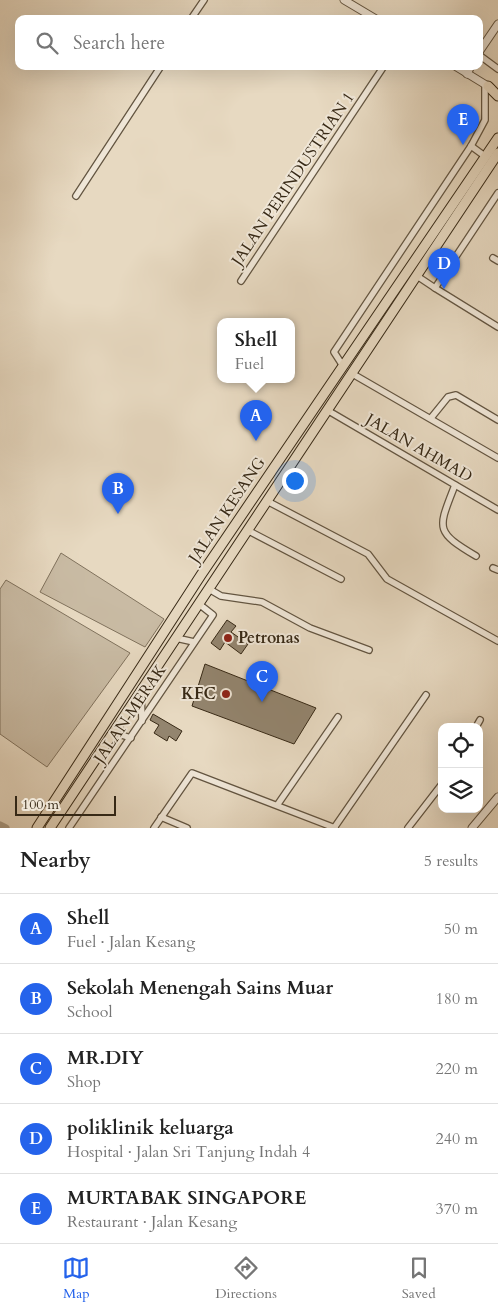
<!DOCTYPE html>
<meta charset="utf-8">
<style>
:root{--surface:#fff;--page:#f6f6f6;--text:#222;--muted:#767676;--line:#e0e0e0;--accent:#2563eb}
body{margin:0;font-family:Cardo,serif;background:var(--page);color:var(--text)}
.controls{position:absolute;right:15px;bottom:15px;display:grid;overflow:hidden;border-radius:10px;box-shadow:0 5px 20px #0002}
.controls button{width:45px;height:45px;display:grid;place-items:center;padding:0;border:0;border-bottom:1px solid var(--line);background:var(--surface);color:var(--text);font:25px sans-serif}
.scale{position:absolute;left:15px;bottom:12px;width:101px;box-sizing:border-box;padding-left:5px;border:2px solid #372916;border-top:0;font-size:14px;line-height:18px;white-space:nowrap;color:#372916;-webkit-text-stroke:4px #efe6d7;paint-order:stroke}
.you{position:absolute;left:294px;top:480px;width:18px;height:18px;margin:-12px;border:4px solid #fff;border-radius:50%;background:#1a73e8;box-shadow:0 0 0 8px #1a73e833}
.badge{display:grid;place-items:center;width:32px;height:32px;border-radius:50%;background:var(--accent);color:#fff;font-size:16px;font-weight:700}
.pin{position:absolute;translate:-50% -41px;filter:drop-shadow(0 1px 2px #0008)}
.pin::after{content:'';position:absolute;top:26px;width:18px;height:15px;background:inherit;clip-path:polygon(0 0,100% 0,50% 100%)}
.popup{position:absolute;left:217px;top:318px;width:78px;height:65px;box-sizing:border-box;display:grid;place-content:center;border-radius:10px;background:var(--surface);filter:drop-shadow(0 1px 4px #0005);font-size:16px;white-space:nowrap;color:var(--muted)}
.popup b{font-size:19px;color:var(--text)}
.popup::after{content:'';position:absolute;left:50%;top:100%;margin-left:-10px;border:10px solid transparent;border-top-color:var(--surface)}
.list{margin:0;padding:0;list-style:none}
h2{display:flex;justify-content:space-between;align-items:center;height:65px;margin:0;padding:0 20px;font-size:21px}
h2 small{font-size:16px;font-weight:400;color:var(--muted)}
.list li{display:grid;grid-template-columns:32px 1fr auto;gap:15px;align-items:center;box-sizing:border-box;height:70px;padding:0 20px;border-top:1px solid var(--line)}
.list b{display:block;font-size:19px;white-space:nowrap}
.list p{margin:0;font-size:16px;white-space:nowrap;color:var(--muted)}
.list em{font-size:16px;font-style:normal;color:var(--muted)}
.icon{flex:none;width:28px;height:28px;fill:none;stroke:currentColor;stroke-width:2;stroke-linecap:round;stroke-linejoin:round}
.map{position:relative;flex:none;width:498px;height:828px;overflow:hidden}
.search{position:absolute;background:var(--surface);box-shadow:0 5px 20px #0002;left:15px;right:15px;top:15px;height:55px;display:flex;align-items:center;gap:12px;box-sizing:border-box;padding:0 18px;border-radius:10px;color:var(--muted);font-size:19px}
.sheet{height:415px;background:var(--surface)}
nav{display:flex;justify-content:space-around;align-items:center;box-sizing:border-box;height:70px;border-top:1px solid var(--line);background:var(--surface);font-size:14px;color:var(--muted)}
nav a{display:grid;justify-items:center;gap:2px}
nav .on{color:var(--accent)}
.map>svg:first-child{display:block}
.green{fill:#c9bba4;stroke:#80725d}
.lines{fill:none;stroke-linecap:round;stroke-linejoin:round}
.canal{stroke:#ab9d87;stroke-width:7}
.building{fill:#93856f;stroke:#372916}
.minor-casing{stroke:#635541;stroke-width:8}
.tertiary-casing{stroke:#635541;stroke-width:9}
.primary-casing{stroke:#372916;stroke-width:11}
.minor{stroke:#efe6d7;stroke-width:5.5}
.tertiary{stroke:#efe6d7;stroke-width:7}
.primary{stroke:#e7d9c1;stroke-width:9}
.poi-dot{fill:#8f2418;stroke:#efe6d7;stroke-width:2}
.labels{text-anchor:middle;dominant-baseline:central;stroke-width:4;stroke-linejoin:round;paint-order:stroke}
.street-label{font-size:16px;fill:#372916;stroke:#efe6d7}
.poi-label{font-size:16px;font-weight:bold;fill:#372916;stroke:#efe6d7;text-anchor:start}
</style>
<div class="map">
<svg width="498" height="828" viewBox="0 0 498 828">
<rect width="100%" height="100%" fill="#e7d9c1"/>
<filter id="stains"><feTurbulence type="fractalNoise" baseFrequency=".004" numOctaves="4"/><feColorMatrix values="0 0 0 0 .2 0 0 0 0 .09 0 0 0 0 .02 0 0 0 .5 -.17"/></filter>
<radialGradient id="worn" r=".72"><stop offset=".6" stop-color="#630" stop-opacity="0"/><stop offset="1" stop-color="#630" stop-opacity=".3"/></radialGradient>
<!-- green -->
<g class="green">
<path d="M61,553L164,619L145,647L40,592Z"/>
<path d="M6,580L130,653L47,767L0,734V589Z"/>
</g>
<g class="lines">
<!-- canal -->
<path class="canal" d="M0,825L6,828"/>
</g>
<!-- building -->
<g class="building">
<path d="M227,620L236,626L231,632L248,644L241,654L225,642L220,650L211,643Z"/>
<path d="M205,664L316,708L294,744L192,706Z"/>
<path d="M153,714L182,731L176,741L169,736L167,741L154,733L159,725L150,720Z"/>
</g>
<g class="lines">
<defs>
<g id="minor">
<path d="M191,19L204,0"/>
<path d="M479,55L498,69"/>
<path d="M471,146L486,157"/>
<path d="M76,196L161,66"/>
<path d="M493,258L498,261"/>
<path d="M417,276L435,288L498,193"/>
<path d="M241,281L384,66"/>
<path d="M435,288L498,327"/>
<path d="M343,366L334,352L471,146L485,120V85"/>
<path d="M351,373L498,458"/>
<path d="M327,410L498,510"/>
<path d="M431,418L448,397L456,395L498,420"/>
<path d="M455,485C438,529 434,531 476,556"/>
<path d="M267,501L368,554L387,579L498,641"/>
<path d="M247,530L341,579"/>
<path d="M493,568L498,570"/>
<path d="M209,589L221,596L262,602L310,628L369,650"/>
<path d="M176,638L194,642"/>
<path d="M141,691L142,721"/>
<path d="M476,727L480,720"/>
<path d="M115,733L131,738"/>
<path d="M278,804L338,717"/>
<path d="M161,817L187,828"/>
<path d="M69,828L213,615L199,604"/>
<path d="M154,828L192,773L335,828"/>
<path d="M334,828L426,695"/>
<path d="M408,828L442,784"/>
</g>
<g id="tertiary">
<path d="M344,0L376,19"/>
<path d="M479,52L498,24"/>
<path d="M455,66L491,88"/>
<path d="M467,74L471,66"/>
<path d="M472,828L498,797"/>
</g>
<g id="primary">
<path d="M488,86L498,96"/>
<path d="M37,828L201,575L498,138"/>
<path d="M50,828L498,153"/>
</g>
</defs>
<!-- minor casing -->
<use href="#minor" class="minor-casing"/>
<!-- tertiary casing -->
<use href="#tertiary" class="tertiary-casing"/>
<!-- primary casing -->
<use href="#primary" class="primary-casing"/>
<!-- minor -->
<use href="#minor" class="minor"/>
<!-- tertiary -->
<use href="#tertiary" class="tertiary"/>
<!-- primary -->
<use href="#primary" class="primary"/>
</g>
<!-- markers -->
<g class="poi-dot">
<circle cx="228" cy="638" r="5"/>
<circle cx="226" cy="694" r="5"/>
</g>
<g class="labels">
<!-- street labels -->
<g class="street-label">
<text transform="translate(293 179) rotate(-56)">JALAN PERINDUSTRIAN 1</text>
<text transform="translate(419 448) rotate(30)">JALAN AHMAD</text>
<text transform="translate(227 510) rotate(-56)">JALAN KESANG</text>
<text transform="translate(130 714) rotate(-56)">JALAN MERAK</text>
</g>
<!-- poi labels -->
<g class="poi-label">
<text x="238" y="638">Petronas</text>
<text x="216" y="694" text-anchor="end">KFC</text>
</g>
</g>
<rect width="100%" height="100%" filter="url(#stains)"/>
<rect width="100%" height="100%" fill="url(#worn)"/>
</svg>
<div class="controls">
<button><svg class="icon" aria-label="locate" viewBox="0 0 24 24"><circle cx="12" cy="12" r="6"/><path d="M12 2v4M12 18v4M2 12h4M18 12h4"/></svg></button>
<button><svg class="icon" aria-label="layers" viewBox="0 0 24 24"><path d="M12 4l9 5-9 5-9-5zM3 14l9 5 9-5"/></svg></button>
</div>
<div class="scale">100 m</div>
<div class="you"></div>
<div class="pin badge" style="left:256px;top:441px">A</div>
<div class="popup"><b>Shell</b>Fuel</div>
<div class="pin badge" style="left:118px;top:514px">B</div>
<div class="pin badge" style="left:262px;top:702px">C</div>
<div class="pin badge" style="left:444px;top:289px">D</div>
<div class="pin badge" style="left:463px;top:145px">E</div>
<div class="search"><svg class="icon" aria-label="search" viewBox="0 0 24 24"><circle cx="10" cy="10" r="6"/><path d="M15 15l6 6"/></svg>Search here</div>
</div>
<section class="sheet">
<h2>Nearby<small>5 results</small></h2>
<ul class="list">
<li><span class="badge">A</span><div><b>Shell</b><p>Fuel · Jalan Kesang</p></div><em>50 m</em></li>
<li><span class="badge">B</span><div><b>Sekolah Menengah Sains Muar</b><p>School</p></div><em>180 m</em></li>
<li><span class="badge">C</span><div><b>MR.DIY</b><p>Shop</p></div><em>220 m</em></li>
<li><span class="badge">D</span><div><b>poliklinik keluarga</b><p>Hospital · Jalan Sri Tanjung Indah 4</p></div><em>240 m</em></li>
<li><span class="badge">E</span><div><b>MURTABAK SINGAPORE</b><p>Restaurant · Jalan Kesang</p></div><em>370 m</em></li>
</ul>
</section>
<nav>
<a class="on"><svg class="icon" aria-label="map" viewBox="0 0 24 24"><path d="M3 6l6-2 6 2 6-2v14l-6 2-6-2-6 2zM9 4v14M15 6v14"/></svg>Map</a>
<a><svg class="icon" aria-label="directions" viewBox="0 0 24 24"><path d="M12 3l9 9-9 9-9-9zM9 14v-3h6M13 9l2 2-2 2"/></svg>Directions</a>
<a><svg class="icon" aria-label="saved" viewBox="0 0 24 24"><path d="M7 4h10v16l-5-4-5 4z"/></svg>Saved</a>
</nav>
